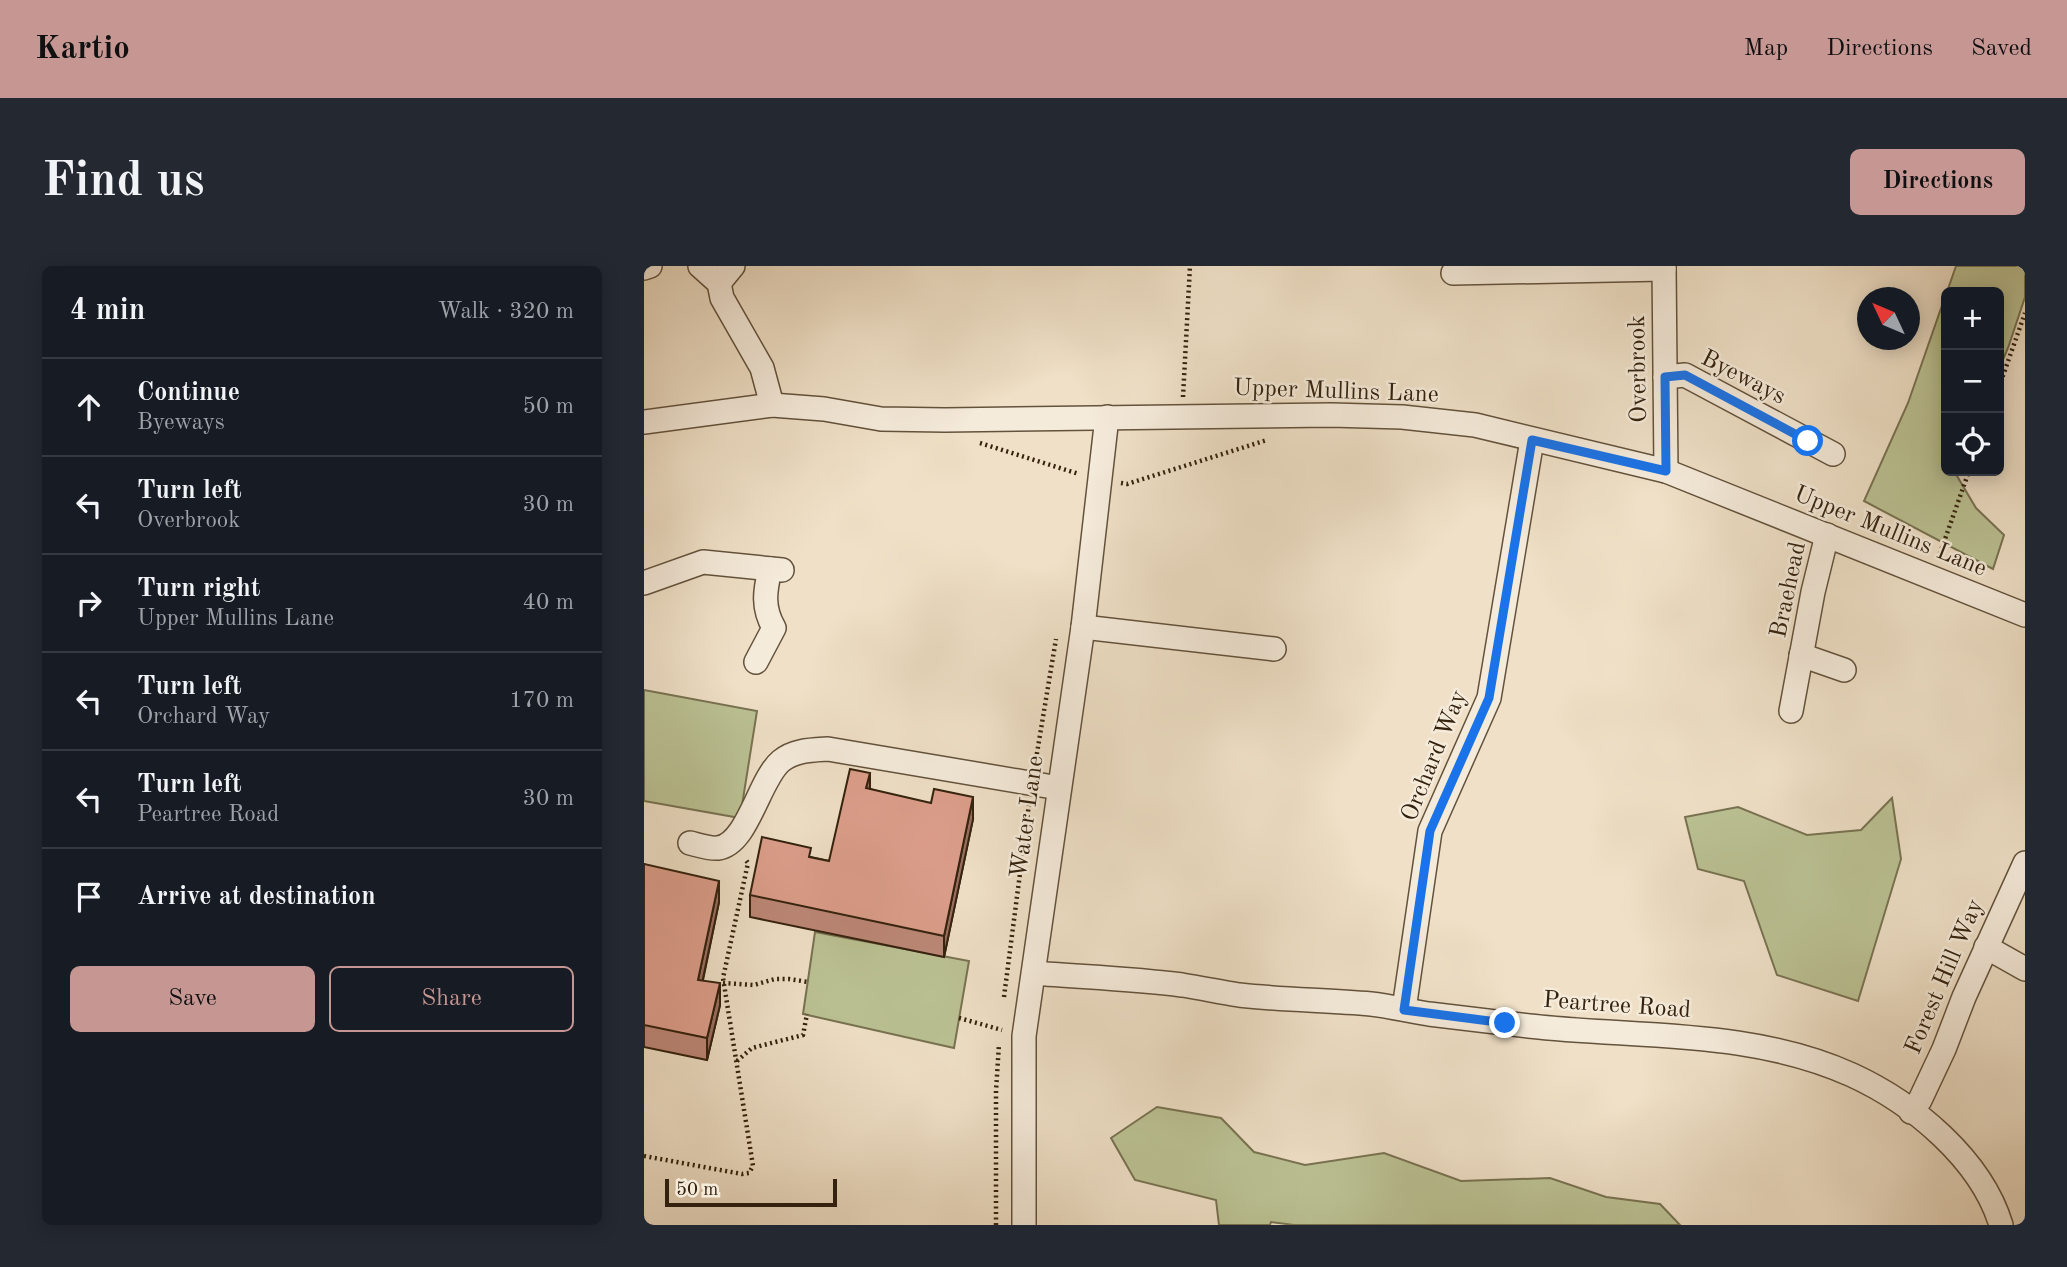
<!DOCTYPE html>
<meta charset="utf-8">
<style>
:root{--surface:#171b24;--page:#242831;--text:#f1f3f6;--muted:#9ea1a6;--line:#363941;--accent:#c59692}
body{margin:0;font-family:"Old Standard TT",serif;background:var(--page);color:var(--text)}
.controls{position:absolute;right:21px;top:21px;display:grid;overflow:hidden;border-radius:10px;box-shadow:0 4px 18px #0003}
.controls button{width:63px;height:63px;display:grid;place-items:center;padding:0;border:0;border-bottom:2px solid var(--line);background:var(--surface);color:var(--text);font:35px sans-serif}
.compass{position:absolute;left:1213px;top:21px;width:63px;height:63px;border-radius:50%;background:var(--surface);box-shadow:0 4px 18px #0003;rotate:314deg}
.scale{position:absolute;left:21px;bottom:18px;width:172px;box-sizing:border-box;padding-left:7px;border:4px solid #34220e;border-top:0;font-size:19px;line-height:24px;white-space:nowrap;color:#34220e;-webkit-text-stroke:5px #f5ebdb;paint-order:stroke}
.stop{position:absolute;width:21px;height:21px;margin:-16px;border:5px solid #1a73e8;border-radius:50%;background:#fff}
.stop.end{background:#1a73e8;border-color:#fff;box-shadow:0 2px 7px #0008}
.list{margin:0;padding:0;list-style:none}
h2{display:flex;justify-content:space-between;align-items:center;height:91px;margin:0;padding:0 28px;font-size:30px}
h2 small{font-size:23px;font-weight:400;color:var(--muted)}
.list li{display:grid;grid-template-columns:46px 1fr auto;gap:21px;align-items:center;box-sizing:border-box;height:98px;padding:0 28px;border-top:2px solid var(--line)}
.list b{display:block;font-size:26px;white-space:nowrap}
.list p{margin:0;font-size:23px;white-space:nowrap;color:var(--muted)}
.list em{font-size:23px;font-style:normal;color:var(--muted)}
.actions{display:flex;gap:14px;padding:21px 28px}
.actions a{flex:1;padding:16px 0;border:2px solid var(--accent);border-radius:10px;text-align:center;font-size:24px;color:var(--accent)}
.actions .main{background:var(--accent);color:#111}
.icon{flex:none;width:38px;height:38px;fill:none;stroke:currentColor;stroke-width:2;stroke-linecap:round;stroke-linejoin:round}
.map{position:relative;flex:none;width:1381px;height:959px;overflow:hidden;border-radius:10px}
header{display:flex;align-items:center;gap:42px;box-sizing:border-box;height:98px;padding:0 35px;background:var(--accent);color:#111}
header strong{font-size:33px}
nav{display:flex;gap:38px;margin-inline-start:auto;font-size:24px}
.intro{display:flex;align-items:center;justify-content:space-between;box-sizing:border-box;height:168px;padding:0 42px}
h1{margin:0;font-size:49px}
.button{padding:18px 32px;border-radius:10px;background:var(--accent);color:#111;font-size:24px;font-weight:700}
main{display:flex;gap:42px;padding:0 42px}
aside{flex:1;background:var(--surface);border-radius:10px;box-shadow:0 4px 18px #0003}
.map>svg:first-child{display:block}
.green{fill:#bbc294;stroke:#787251;stroke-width:2}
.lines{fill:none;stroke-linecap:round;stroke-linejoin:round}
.minor-casing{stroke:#63523c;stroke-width:26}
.path{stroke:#34220e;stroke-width:4.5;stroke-dasharray:2 3.5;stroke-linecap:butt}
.minor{stroke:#f5ebdb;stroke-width:23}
.wall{fill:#bd8878;stroke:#34220e;stroke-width:2}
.shaded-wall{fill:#9a6f61;stroke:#34220e;stroke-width:2}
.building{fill:#dc9e8b;stroke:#34220e;stroke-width:2}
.route{stroke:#1a73e8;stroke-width:9}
.labels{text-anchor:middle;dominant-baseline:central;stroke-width:5;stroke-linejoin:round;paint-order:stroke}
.street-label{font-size:24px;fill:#34220e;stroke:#f5ebdb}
</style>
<header>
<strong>Kartio</strong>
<nav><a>Map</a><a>Directions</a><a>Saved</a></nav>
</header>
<div class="intro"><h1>Find us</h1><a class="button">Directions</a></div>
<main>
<aside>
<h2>4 min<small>Walk · 320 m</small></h2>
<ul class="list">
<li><svg class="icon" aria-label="ahead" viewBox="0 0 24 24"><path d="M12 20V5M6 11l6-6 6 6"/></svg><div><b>Continue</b><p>Byeways</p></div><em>50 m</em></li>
<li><svg class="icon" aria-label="left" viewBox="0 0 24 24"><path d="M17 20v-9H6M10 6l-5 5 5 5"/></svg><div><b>Turn left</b><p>Overbrook</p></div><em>30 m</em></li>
<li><svg class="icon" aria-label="right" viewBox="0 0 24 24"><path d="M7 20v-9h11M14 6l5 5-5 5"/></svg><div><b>Turn right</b><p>Upper Mullins Lane</p></div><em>40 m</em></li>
<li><svg class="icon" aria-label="left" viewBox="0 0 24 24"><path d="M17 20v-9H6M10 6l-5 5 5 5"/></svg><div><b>Turn left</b><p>Orchard Way</p></div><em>170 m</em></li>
<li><svg class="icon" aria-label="left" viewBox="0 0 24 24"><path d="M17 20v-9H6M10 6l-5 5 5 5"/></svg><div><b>Turn left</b><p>Peartree Road</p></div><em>30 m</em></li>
<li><svg class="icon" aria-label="arrive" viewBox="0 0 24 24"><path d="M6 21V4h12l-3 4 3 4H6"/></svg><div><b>Arrive at destination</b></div></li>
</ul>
<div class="actions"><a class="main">Save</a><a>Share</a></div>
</aside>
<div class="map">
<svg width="1381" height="959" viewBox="0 0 1381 959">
<rect width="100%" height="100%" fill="#efe0c7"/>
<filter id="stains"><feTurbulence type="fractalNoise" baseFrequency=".00286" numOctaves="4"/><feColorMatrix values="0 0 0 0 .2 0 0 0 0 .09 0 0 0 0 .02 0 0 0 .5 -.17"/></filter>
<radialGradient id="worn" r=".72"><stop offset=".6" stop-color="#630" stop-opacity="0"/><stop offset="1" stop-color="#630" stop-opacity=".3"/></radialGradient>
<!-- green -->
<g class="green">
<path d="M1312,0H1381V31L1364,82L1355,103V26H1303Z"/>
<path d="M1302,28V205H1315L1313,210L1332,242L1360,269L1349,303L1220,235L1264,137Z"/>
<path d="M0,424L113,445L96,552L0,535Z"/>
<path d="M1248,532L1257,593L1214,735L1133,709L1100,615L1054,603L1041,551L1094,541L1163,569L1217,564Z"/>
<path d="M171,666L325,695L310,782L159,748Z"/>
<path d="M513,841L577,852L610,886L661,899L740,887L817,915L906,912L962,931L1016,938L1036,959H650L627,956L626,959H575L572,934L491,914L467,872Z"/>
</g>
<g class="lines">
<defs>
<g id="minor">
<path d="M56,0L75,17L78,32L118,102L128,139"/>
<path d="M1020,0L1022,205"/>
<path d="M0,2L6,0"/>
<path d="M809,7L1020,3"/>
<path d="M75,17L89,0"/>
<path d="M1021,111L1041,109L1189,188"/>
<path d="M0,156L128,139L180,143L237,153L301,154L687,149L758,151L831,159L1022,205L1381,349"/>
<path d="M0,317L59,296L138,304"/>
<path d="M439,361L630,383"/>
<path d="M1157,389L1200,404"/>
<path d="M112,396L130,362C118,341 121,325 126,303"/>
<path d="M1147,445L1169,326L1183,269"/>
<path d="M46,577C54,579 66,583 74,582C104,578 115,513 137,495C150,484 168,484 184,483L415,522"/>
<path d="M1342,681L1381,703"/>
<path d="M390,707C439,711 489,713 538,719C557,722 576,726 595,729C639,734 683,734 727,738C746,740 765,745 785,748C818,752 851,756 885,760C992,772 1107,763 1208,809C1269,837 1337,893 1357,959"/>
<path d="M760,743L786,565L845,432L888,174"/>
<path d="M1267,846L1276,834L1300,783L1320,731L1381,597"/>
<path d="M380,959V770L439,361L463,151"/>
</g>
</defs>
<!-- minor casing -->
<use href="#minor" class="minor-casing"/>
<!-- path -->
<g class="path">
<path d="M1355,121L1381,47"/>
<path d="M539,131L546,0"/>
<path d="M336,177L435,208"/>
<path d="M477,217L483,218L623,174"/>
<path d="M1294,293L1325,205"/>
<path d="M391,499L412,373"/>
<path d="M79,717L110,719L131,713H145L164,716"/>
<path d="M360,731L385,538"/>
<path d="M315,752L358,764"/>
<path d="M93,795L108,782L159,769L163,748"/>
<path d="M0,890L98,908L105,907L109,900L79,712L104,597L101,593"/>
<path d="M352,959V825L355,778"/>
</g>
<!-- minor -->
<use href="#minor" class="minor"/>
</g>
<!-- wall -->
<g class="wall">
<path d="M226,523L329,553L300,691L106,651V629L167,591L185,595Z"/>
<path d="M0,598L75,636L59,714L76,739L63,794L0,781Z"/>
</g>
<!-- shaded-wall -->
<g class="shaded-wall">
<path d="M226,507V529L222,522Z"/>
<path d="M329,531V553L300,691V670Z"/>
<path d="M75,615V636L54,736V714Z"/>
<path d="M76,717V739L63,794V772Z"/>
</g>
<!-- building -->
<g class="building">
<path d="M206,503L226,507L222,522L287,537L290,523L329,531L300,670L106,629L118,571L167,582L165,591L185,595Z"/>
<path d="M0,598L75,615L54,714L76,717L63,772L0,759Z"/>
</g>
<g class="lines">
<!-- route -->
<path class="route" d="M861,757L760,744L786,565L845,432L888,174L1022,205L1021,111L1041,109L1164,175"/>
</g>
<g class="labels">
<!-- street labels -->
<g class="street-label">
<text transform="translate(995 103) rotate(-91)">Overbrook</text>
<text transform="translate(1099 112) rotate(27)">Byeways</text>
<text transform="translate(692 126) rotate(2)">Upper Mullins Lane</text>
<text transform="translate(1246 266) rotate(22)">Upper Mullins Lane</text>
<text transform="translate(1145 324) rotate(-78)">Braehead</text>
<text transform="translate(791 490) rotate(-68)">Orchard Way</text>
<text transform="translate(384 551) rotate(-82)">Water Lane</text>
<text transform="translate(1301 711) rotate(-67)">Forest Hill Way</text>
<text transform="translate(973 740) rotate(4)">Peartree Road</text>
</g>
</g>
<rect width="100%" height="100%" filter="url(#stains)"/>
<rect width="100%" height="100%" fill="url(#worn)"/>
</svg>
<div class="controls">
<button>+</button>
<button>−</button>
<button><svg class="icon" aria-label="locate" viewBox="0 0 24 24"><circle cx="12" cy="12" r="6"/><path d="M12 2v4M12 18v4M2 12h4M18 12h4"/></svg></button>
</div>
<svg class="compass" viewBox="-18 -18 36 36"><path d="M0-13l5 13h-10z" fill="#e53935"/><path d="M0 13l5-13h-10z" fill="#9ea1a6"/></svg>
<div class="scale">50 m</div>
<div class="stop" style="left:1164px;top:175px"></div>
<div class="stop end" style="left:861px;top:757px"></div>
</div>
</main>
